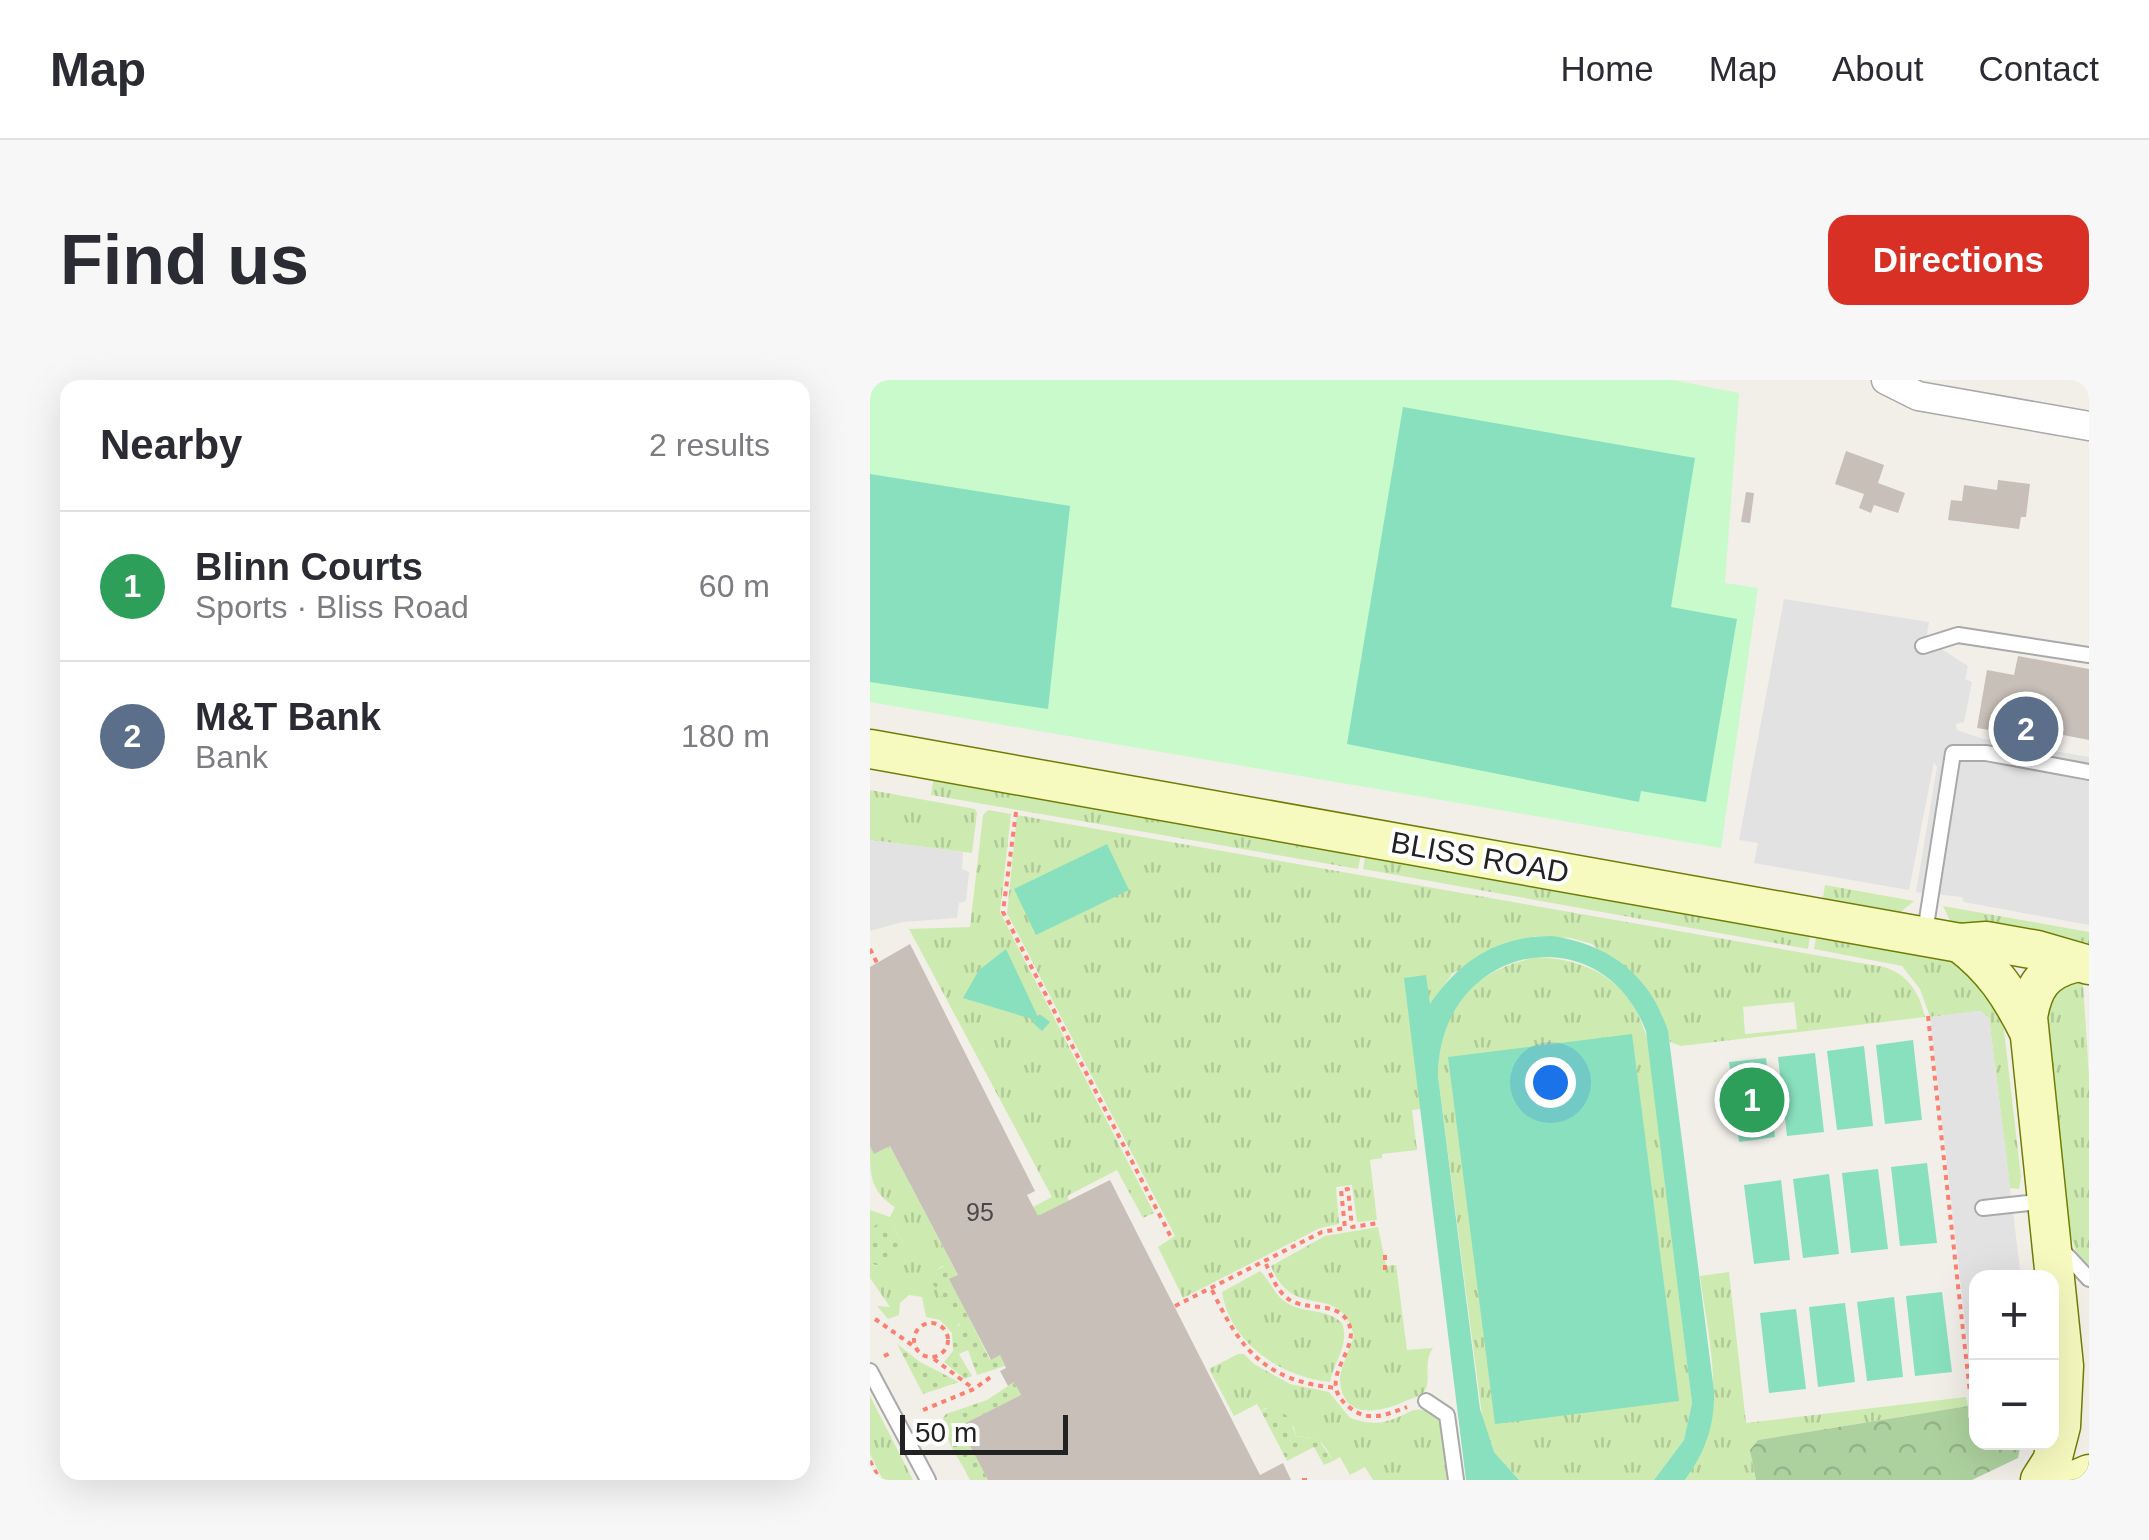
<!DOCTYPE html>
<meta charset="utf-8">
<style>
:root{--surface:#fff;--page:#f7f7f7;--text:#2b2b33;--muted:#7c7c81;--line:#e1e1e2;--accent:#d93025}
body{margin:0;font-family:Helvetica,sans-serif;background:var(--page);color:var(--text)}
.controls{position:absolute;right:30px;bottom:30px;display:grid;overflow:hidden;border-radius:20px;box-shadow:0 10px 40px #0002}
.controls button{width:90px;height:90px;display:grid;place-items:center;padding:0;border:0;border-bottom:2px solid var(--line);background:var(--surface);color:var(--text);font:50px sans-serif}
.scale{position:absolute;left:30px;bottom:25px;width:168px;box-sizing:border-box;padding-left:10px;border:5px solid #222;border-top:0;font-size:28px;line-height:35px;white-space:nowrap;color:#222;-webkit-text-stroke:8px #fff;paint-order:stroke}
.you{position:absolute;left:680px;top:702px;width:35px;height:35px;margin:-25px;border:8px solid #fff;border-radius:50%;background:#1a73e8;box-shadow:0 0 0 15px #1a73e833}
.badge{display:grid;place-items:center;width:65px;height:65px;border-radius:50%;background:var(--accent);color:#fff;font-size:32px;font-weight:700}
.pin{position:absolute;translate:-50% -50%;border:5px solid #fff;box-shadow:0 2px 10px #0006}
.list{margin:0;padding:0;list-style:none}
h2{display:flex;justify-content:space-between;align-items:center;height:130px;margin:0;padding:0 40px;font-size:42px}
h2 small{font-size:32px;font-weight:400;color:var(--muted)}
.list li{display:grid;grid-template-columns:65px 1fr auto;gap:30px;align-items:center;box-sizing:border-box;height:150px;padding:0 40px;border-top:2px solid var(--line)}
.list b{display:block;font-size:38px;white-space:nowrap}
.list p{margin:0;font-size:32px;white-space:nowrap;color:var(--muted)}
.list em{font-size:32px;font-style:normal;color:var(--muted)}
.map{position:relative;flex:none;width:1219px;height:1100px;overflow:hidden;border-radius:20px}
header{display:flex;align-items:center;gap:60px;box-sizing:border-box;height:140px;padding:0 50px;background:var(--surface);border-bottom:2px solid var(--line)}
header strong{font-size:48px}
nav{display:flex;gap:55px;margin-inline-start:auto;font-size:35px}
.intro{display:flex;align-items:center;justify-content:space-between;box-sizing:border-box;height:240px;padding:0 60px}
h1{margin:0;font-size:70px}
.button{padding:25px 45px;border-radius:20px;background:var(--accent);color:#fff;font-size:35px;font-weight:700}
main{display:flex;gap:60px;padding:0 60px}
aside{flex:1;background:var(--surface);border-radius:20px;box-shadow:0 10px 40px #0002}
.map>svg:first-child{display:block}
.grass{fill:url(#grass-tufts);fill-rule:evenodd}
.forest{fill:url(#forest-crowns)}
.park{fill:#c8facc}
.garden{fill:url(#garden-dots)}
.pitch{fill:#88e0be}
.parking{fill:#e2e2e2}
.building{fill:#c7bfb8}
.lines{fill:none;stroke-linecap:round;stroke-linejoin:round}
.service-casing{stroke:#a9a9a9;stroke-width:18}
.minor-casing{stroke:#a9a9a9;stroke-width:31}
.secondary-casing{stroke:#707d05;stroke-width:41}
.path{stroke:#fa8072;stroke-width:4;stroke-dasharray:5 5;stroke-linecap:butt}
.service{stroke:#fff;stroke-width:14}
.minor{stroke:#fff;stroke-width:28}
.secondary{stroke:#f7fabf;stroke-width:38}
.labels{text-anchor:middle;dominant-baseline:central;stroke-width:8;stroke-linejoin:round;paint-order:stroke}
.number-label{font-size:25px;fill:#4b4948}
.street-label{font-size:30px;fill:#222;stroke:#fff}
</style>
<header>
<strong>Map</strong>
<nav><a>Home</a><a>Map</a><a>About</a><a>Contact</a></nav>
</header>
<div class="intro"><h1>Find us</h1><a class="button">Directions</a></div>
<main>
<aside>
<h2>Nearby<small>2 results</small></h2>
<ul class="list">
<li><span class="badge" style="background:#2e9e5b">1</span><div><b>Blinn Courts</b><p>Sports · Bliss Road</p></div><em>60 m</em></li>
<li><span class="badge" style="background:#5c6f8a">2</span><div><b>M&amp;T Bank</b><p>Bank</p></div><em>180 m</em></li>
</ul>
</aside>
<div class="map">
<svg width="1219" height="1100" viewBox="0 0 1219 1100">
<defs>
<pattern id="grass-tufts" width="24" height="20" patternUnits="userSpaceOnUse" patternTransform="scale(2.5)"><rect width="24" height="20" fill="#cdebb0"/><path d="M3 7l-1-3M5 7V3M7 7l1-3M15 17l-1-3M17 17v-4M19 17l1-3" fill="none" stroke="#b0c997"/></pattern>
<pattern id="forest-crowns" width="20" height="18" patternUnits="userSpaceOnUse" patternTransform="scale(2.5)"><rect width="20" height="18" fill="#add19e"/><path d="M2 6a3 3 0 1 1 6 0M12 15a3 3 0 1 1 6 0" fill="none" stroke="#95b388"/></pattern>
<pattern id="garden-dots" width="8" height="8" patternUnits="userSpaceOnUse" patternTransform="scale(2.5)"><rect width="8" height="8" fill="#cdebb0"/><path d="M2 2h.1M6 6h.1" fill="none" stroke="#b0c997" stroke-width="1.8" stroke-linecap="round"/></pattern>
</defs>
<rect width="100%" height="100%" fill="#f2efe9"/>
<!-- grass -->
<g class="grass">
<path d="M64,395L492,470L488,489L61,415Z"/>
<path d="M0,410L105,429L107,433L102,473L0,460Z"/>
<path d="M118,430L141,434L130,532L284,833L273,838L247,790L197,816L201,826L170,841L163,827L182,817L39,549L100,547L113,435Z"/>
<path d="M147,435L1014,587C1038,594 1050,614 1055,637L811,666L800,662L792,634L722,564L701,558L665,556L583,593L571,609L560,625L550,729L542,730L547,770L512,774V778L500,780L507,840L487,842L482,805L466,807L469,844L450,848L313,918L288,867L305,856L137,533ZM924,622L927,649L875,654L873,627Z"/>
<path d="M496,471L941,551L938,569L493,489Z"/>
<path d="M955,505L1044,521L1027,535L952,524Z"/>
<path d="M1073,526L1219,552V570L1081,543Z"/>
<path d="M947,551L1083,575L1098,584L1133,642L1151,797L1149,809L1140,808L1119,638L1110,631L1060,637L1050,609L1032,586L944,569Z"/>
<path d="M668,577C727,580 765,607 779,666L822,1023L814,1060L784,1100H649L624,1072L613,1043L568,696C568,629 602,590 668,577Z"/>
<path d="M1202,600L1213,604L1219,696V887L1206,872L1199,850L1175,642C1179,620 1181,611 1202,600Z"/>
<path d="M0,766L4,774L20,766L83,886H72L67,890L92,944H88L87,950L82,953L70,940L56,937L52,917L39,915L30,923L29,935L18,939L7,926L20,927L0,898V883L5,886L33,863L23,846L0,849V830L20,837L25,827C0,811 0,795 0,766Z"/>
<path d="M508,847L516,886L526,885L537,970L563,968C552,983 563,1003 553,1013C548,1017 537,1020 531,1023C507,1033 472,1039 470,1000C469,992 481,967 484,955C468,899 424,944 401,886L455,856Z"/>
<path d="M390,891C400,900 404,915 417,923C435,934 457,928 472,943C480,965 464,981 460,1002C411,997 360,963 352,912Z"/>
<path d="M859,892L876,1043L1096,1017L1098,1026L888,1060L880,1070L886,1100H815C861,1039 839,965 830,896Z"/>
<path d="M368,974H374L384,984L420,1004L459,1012L480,1038C491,1041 502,1045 513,1042C542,1036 544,1017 573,1042L580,1100H503L495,1087L480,1095L470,1077L463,1081C452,1059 448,1058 426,1056L424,1047L396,1028L391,1031L387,1024L364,1036L339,989Z"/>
<path d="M0,1016L43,1100H13L0,1074Z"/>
</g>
<!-- forest -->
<path class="forest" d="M1098,1026V1038L1106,1036V1062L1151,1063L1148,1078L1102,1100H886L880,1070L888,1060Z"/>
<!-- park -->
<path class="park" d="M0,0H803L869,13L855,203L888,208L851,468L0,322Z"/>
<!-- garden -->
<g class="garden">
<path d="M9,843L23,846L33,863L32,869C22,877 12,890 0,883V849Z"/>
<path d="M78,884L83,886L88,895L80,900L120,980L130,975L135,986L107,995L98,970L89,974L102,996L95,999L74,982L83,971L82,953L91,943L62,903L67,890Z"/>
<path d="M27,964L50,982L89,1002L53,1014Z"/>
<path d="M144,1002L151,1015L91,1046L118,1100H100C90,1078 75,1064 73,1038L76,1034L117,1020Z"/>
<path d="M402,1027L419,1037L426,1056L448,1059L463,1081L454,1085L444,1067L417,1081L391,1031Z"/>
</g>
<!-- pitch -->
<g class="pitch">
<path d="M533,27L825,78L801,227L867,239L836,422L771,411L769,422L477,364Z"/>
<path d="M0,94L200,126L178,329L0,302Z"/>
<path d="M237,464L259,510L166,555L144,509Z"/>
<path d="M682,556C739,564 780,595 798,651L844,1011C845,1045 835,1073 815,1100H784L814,1060L822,1023L776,651C729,530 568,566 568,696L610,1029L624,1072L649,1100H596L534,598L556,595L560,624C590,580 628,556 682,556Z"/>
<path d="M136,569L168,637L171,635L180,642L172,651L163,643L165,640L93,618L109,590Z"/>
<path d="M762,654L809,1021L625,1044L578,677Z"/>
<path d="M1043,660L1052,740L1015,744L1006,665Z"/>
<path d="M994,666L1003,746L967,750L957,671Z"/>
<path d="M945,673L954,752L917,756L908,677Z"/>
<path d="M896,678L905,757L869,762L859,682Z"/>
<path d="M1057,783L1067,863L1030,866L1021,787Z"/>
<path d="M1008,789L1018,869L981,873L972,793Z"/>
<path d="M959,794L969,874L933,878L923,799Z"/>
<path d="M911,800L920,880L884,884L874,805Z"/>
<path d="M1072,912L1082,992L1045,996L1036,916Z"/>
<path d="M1024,917L1033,997L997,1001L987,922Z"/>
<path d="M975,923L985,1002L948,1007L939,927Z"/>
<path d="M926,929L936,1009L899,1013L890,933Z"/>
</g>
<!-- parking -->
<g class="parking">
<path d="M914,219L1059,242L1056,259L1098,286L1095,299L1102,302L1094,342L1086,344L1087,350L1114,359L1219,377V545L1094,522L1092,517L1046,512L1067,387L1064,382L1039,510L884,483L888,463L869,460Z"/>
<path d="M0,460L93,472L92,489L99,492L96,521L89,523L87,538L32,542L0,551Z"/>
<path d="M1110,631L1119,638L1151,897L1106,898V1010L1103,1011L1060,637Z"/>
</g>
<!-- building -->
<g class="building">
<path d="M976,71L1014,85L1008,103L1035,113L1028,133L1004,125L1001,133L989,128L994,114L965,104Z"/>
<path d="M1128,100L1160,104L1156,137H1151L1149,149L1078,140L1081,120L1092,121L1094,105L1127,110Z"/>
<path d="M876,112L884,113L880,143L871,142Z"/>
<path d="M1148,276L1219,289V360L1188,354L1186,362L1152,356L1151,359L1137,356L1138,353L1107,348L1117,290L1144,295Z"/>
<path d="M40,564L165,811L157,815L168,836L240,800L390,1095L413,1083L421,1100H118L90,1046L151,1015L144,1002L138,1006L130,991L136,988L130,975L121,980L79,899L88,895L20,766L4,774L0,766V587Z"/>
</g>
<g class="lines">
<defs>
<g id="service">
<path d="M1053,266L1088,255L1219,275"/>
<path d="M1055,552L1083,373H1116L1219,392"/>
<path d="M1113,828L1176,821"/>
<path d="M1191,869L1219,899"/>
<path d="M0,991L58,1100"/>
<path d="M556,1021L577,1035L586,1100"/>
</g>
<path id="minor" d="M1016,0L1048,16L1219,46"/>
<g id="secondary">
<path d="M0,369L1090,563L1116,561L1167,570L1219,585"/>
<path d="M1090,563C1122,587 1140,614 1158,650"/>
<path d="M1170,1100L1182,1081L1191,1046L1194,986L1158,637C1163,607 1173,591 1204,583"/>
<path d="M1205,1100L1219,1094"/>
</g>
</defs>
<!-- service casing -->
<use href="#service" class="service-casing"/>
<!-- minor casing -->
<use href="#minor" class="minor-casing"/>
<!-- secondary casing -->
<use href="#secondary" class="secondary-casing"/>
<!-- path -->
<g class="path">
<path d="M146,432L133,532L301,857"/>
<path d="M0,569L7,583"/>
<path d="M1058,636L1100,1013L1106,1012"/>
<path d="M515,875V892"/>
<path d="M396,884C401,895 406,909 416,917C433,933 466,919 478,942C493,970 443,999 479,1027C498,1043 516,1035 537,1027"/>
<path d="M342,910C371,971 396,1001 466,1008"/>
<path d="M305,926L452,852L475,848L471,810L478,809L482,847L508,843"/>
<path d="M5,939L42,965"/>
<circle cx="61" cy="960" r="17"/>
<path d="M14,976L23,972"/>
<path d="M64,979L104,1009"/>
<path d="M53,1030L104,1009L122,996"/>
<path d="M0,1081L10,1100"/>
<path d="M432,1100H437"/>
</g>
<!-- service -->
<use href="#service" class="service"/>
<!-- minor -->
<use href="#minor" class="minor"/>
<!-- secondary -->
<use href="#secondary" class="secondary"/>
</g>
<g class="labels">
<!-- number labels -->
<g class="number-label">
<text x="110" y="832">95</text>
</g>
<!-- street labels -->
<g class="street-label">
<text transform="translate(610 477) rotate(10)">BLISS ROAD</text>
</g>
</g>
</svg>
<div class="controls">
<button>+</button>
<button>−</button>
</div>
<div class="scale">50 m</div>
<div class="you"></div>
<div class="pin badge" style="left:882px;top:720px;background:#2e9e5b">1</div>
<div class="pin badge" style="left:1156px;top:349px;background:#5c6f8a">2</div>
</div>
</main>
